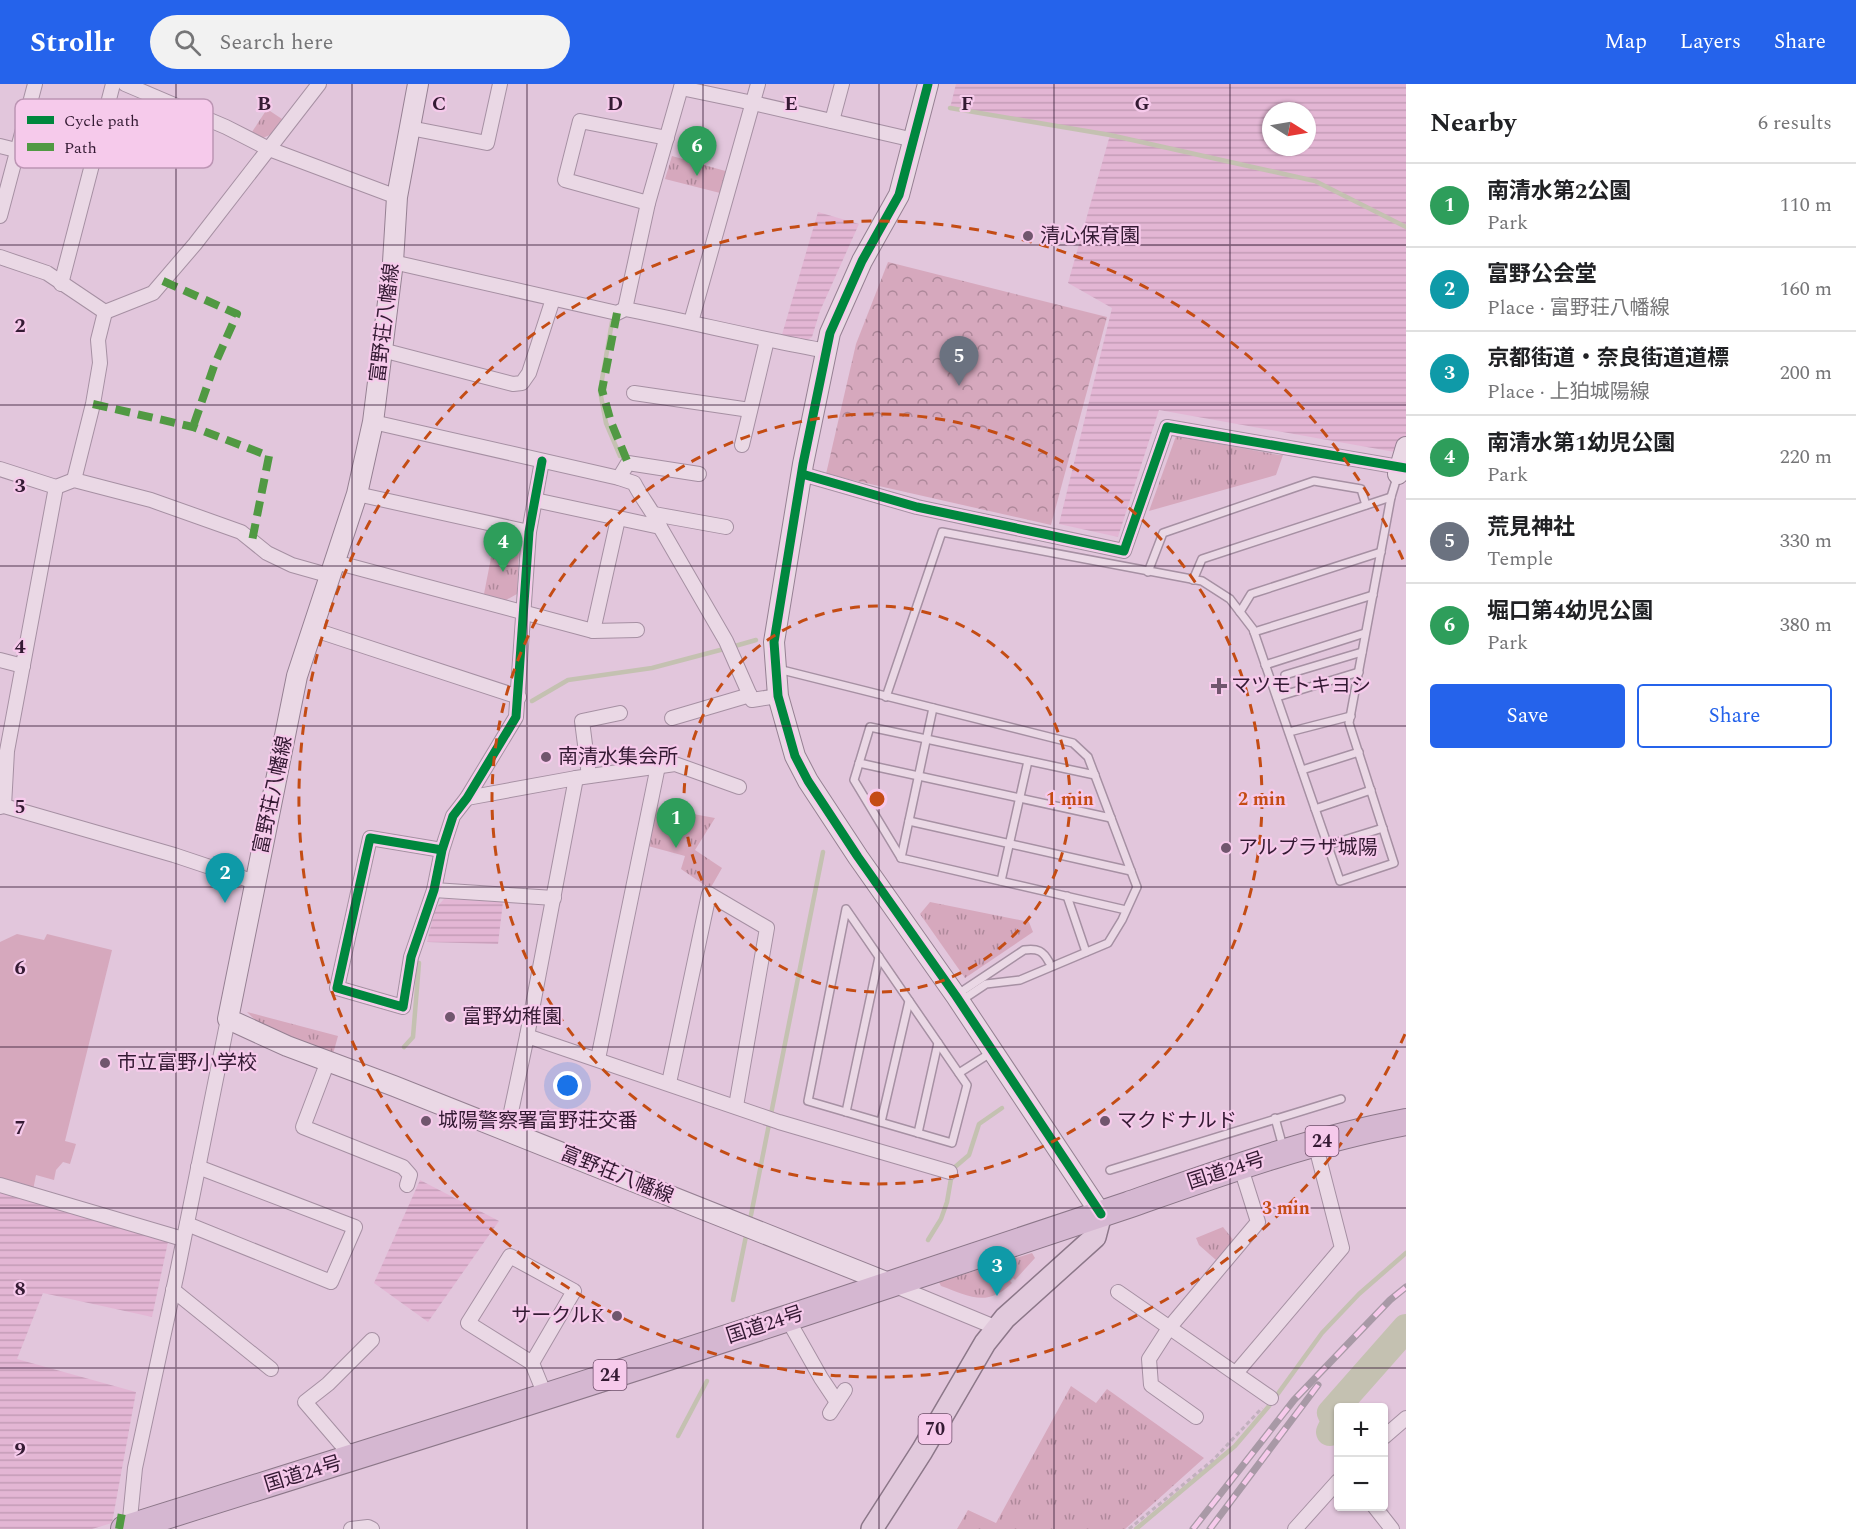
<!DOCTYPE html>
<meta charset="utf-8">
<style>
:root{--surface:#fff;--page:#f2f2f2;--text:#202124;--muted:#757577;--line:#e0e0e0;--accent:#2563eb}
body{margin:0;font-family:Spectral,"Noto Sans JP",serif;background:var(--page);color:var(--text)}
.controls{position:absolute;right:18px;bottom:18px;display:grid;overflow:hidden;border-radius:6px;box-shadow:0 2px 4px #0004}
.controls button{width:54px;height:54px;display:grid;place-items:center;padding:0;border:0;border-bottom:2px solid var(--line);background:var(--surface);color:var(--text);font:30px sans-serif}
.compass{position:absolute;left:1262px;top:18px;width:54px;height:54px;border-radius:50%;background:var(--surface);box-shadow:0 2px 4px #0004;rotate:101deg}
.you{position:absolute;left:568px;top:1002px;width:21px;height:21px;margin:-15px;border:4px solid #fff;border-radius:50%;background:#1a73e8;box-shadow:0 0 0 9px #1a73e833}
.badge{display:grid;place-items:center;width:39px;height:39px;border-radius:50%;background:var(--accent);color:#fff;font-size:20px;font-weight:700}
.pin{position:absolute;translate:-50% -50px;filter:drop-shadow(0 2px 3px #0008)}
.pin::after{content:'';position:absolute;top:32px;width:21px;height:18px;background:inherit;clip-path:polygon(0 0,100% 0,50% 100%)}
.list{margin:0;padding:0;list-style:none}
h2{display:flex;justify-content:space-between;align-items:center;height:78px;margin:0;padding:0 24px;font-size:26px}
h2 small{font-size:20px;font-weight:400;color:var(--muted)}
.list li{display:grid;grid-template-columns:39px 1fr auto;gap:18px;align-items:center;box-sizing:border-box;height:84px;padding:0 24px;border-top:2px solid var(--line)}
.list b{display:block;font-size:22px;white-space:nowrap}
.list p{margin:0;font-size:20px;white-space:nowrap;color:var(--muted)}
.list em{font-size:20px;font-style:normal;color:var(--muted)}
.actions{display:flex;gap:12px;padding:18px 24px}
.actions a{flex:1;padding:14px 0;border:2px solid var(--accent);border-radius:6px;text-align:center;font-size:21px;color:var(--accent)}
.actions .main{background:var(--accent);color:#fff}
.icon{flex:none;width:33px;height:33px;fill:none;stroke:currentColor;stroke-width:2;stroke-linecap:round;stroke-linejoin:round}
.map{position:relative;flex:none;width:1406px;height:1445px;overflow:hidden}
header{display:flex;align-items:center;gap:36px;box-sizing:border-box;height:84px;padding:0 30px;background:var(--accent);color:#fff}
header strong{font-size:28px}
nav{display:flex;gap:33px;margin-inline-start:auto;font-size:21px}
.search{width:420px;height:54px;background:var(--page);display:flex;align-items:center;gap:15px;box-sizing:border-box;padding:0 21px;border-radius:33px;color:var(--muted);font-size:22px}
main{display:flex}
aside{flex:1;background:var(--surface)}
.map>svg:first-child{display:block}
.farmland{fill:url(#farmland-rules);fill-rule:evenodd}
.grass{fill:url(#grass-tufts)}
.forest{fill:url(#forest-crowns)}
.pitch{fill:#d6a8bd}
.water{fill:url(#water-rules)}
.lines{fill:none;stroke-linecap:round;stroke-linejoin:round}
.stream{stroke:#c4c1b1;stroke-width:4.5}
.river{stroke:#c4c1b1;stroke-width:28}
.lane-casing{stroke:#a690a3;stroke-width:10}
.street-casing{stroke:#a690a3;stroke-width:16}
.secondary-casing{stroke:#968093;stroke-width:22}
.primary-casing{stroke:#8c7789;stroke-width:24}
.highway-casing{stroke:#8c7789;stroke-width:28}
.path{stroke:#c2b0be;stroke-width:3;stroke-dasharray:4.5 3;stroke-linecap:butt}
.lane{stroke:#ead8e5;stroke-width:7}
.street{stroke:#ead8e5;stroke-width:14}
.secondary{stroke:#ead8e5;stroke-width:20}
.primary{stroke:#e1c9dc;stroke-width:21}
.highway{stroke:#d5b7d1;stroke-width:26}
.rail-casing{stroke:#a899a6;stroke-width:7}
.rail{stroke:#f6caeb;stroke-width:4.5;stroke-dasharray:14;stroke-linecap:butt}
.quiet{stroke:#519943;stroke-width:8;stroke-dasharray:15 8;stroke-linecap:butt}
.cycleway-casing{stroke:#f6caeb;stroke-width:13}
.cycleway{stroke:#00873e;stroke-width:9}
.grid{fill:none;stroke:#341a33;stroke-width:1.5;stroke-opacity:0.55}
.ring{fill:none;stroke:#c44c14;stroke-width:3;stroke-dasharray:10 8}
.poi-dot{fill:#71566e;stroke:#f6caeb;stroke-width:2}
.labels{text-anchor:middle;dominant-baseline:central;stroke-width:4.5;stroke-linejoin:round;paint-order:stroke}
.shield{fill:#f6caeb;stroke:#6e4f6a;stroke-width:1.5}
.shield-label{font-size:18px;font-weight:bold;fill:#341a33}
.poi-label{font-size:20px;fill:#341a33;stroke:#f6caeb;text-anchor:start}
.street-label{font-size:20px;fill:#341a33;stroke:#f6caeb}
.key{fill:#f6caeb;stroke:#bc95b4;stroke-width:1.5}
.key-label{font-size:16px;fill:#341a33}
.grid-label{font-size:20px;text-anchor:middle;font-weight:bold;fill:#341a33;stroke:#f6caeb;stroke-width:4.5;stroke-linejoin:round;paint-order:stroke}
.centre{fill:#c44c14;stroke:#f6caeb;stroke-width:3}
.ring-label{font-size:18px;text-anchor:middle;font-weight:bold;fill:#c44c14;stroke:#f6caeb;stroke-width:4.5;stroke-linejoin:round;paint-order:stroke}
</style>
<header>
<strong>Strollr</strong>
<div class="search"><svg class="icon" aria-label="search" viewBox="0 0 24 24"><circle cx="10" cy="10" r="6"/><path d="M15 15l6 6"/></svg>Search here</div>
<nav><a>Map</a><a>Layers</a><a>Share</a></nav>
</header>
<main>
<div class="map">
<svg width="1406" height="1445" viewBox="0 0 1406 1445">
<defs>
<pattern id="farmland-rules" width="6" height="5" patternUnits="userSpaceOnUse" patternTransform="scale(1.5)"><rect width="6" height="5" fill="#e3b6d4"/><path d="M0 2.5h6" fill="none" stroke="#c39cb6"/></pattern>
<pattern id="grass-tufts" width="24" height="20" patternUnits="userSpaceOnUse" patternTransform="scale(1.5)"><rect width="24" height="20" fill="#d6a8bd"/><path d="M3 7l-1-3M5 7V3M7 7l1-3M15 17l-1-3M17 17v-4M19 17l1-3" fill="none" stroke="#ae889a"/></pattern>
<pattern id="forest-crowns" width="20" height="18" patternUnits="userSpaceOnUse" patternTransform="scale(1.5)"><rect width="20" height="18" fill="#d6a8bd"/><path d="M2 6a3 3 0 1 1 6 0M12 15a3 3 0 1 1 6 0" fill="none" stroke="#ae889a"/></pattern>
<pattern id="water-rules" width="6" height="5" patternUnits="userSpaceOnUse" patternTransform="scale(1.5)"><rect width="6" height="5" fill="#c4c1b1"/><path d="M0 2.5h6" fill="none" stroke="#a9a599"/></pattern>
</defs>
<rect width="100%" height="100%" fill="#e2c6dc"/>
<!-- farmland -->
<g class="farmland">
<path d="M956,0H1406V370L1159,326L1118,453L1059,440L1112,224L1068,199L1110,51L950,24ZM1271,27H1307V63H1271Z"/>
<path d="M818,128L859,140L820,227L812,253L804,258L781,254Z"/>
<path d="M444,815L503,818L498,860L427,858L435,825Z"/>
<path d="M420,1096L499,1137L428,1238L374,1199Z"/>
<path d="M0,1108L168,1158L152,1233L43,1209L17,1275L136,1308L112,1439L92,1445H0Z"/>
</g>
<!-- grass -->
<g class="grass">
<path d="M267,25L282,35L272,50L263,54L252,48Z"/>
<path d="M672,72L729,88L724,110L665,95Z"/>
<path d="M1176,352L1279,371H1283L1276,391L1149,427Z"/>
<path d="M495,453L511,456L519,466L517,510L506,516L484,510Z"/>
<path d="M655,723L715,734L695,766L722,784L710,805L681,785L685,772L648,762Z"/>
<path d="M930,818L1029,838L1033,848L965,894L920,830Z"/>
<path d="M247,928L338,952L333,970L261,942Z"/>
<path d="M1223,1143L1234,1157L1216,1176L1199,1161L1196,1154Z"/>
<path d="M1032,1169L1035,1174L1015,1196L1013,1194L1010,1197L1012,1199C987,1224 969,1212 941,1202L939,1198Z"/>
<path d="M1071,1302L1096,1319L1107,1305L1204,1374L1125,1445H957L968,1426L996,1439Z"/>
</g>
<!-- forest -->
<path class="forest" d="M888,178L1107,233L1051,441L826,390L856,260Z"/>
<!-- pitch -->
<path class="pitch" d="M17,850L44,856L47,850L112,866L65,1057L76,1060L70,1080L63,1078L56,1086L54,1096L36,1091L33,1106L0,1095V858Z"/>
<!-- water -->
<path class="water" d="M1373,1282L1327,1334L1325,1325L1354,1284Z"/>
<g class="lines">
<!-- stream -->
<g class="stream">
<path d="M950,24L1110,51L1315,97L1406,143"/>
<path d="M612,238L600,307L606,339L620,372"/>
<path d="M735,562L756,556"/>
<path d="M532,617L568,596L652,584L724,565"/>
<path d="M404,963L413,953L419,879"/>
<path d="M751,1131L823,768"/>
<path d="M928,1156L941,1135L947,1118L952,1089L955,1083L969,1071L979,1040L1002,1024"/>
<path d="M733,1216L746,1152"/>
<path d="M678,1352L707,1297"/>
<path d="M1136,1445L1235,1362L1269,1322L1322,1249L1359,1210L1406,1169"/>
</g>
<!-- river -->
<path class="river" d="M1330,1348L1335,1337L1331,1329L1406,1244"/>
<defs>
<g id="lane">
<path d="M1148,488L1163,449L1314,397L1361,405L1366,421"/>
<path d="M1193,496L1202,475L1391,413"/>
<path d="M1240,528L1251,510L1381,468"/>
<path d="M1254,548L1373,511"/>
<path d="M1265,581L1365,549"/>
<path d="M778,585L1073,659L1088,673L1137,803L1122,836L1108,859L1020,896L986,900L962,916"/>
<path d="M1285,591L1362,568"/>
<path d="M886,613L942,448L1202,497L1230,515L1253,545L1340,797L1394,779L1349,639L1391,413L1398,390"/>
<path d="M1277,613L1359,588"/>
<path d="M933,624L901,774L1126,826"/>
<path d="M1289,648L1351,632"/>
<path d="M859,679L1111,734"/>
<path d="M1302,686L1359,668"/>
<path d="M1315,725L1371,706"/>
<path d="M909,737L1131,787"/>
<path d="M1328,761L1383,744"/>
<path d="M901,774L854,696L870,643L1095,691"/>
<path d="M1001,797L1028,677"/>
<path d="M1067,812L1086,868"/>
<path d="M846,825L967,1001L952,1059L808,1017Z"/>
<path d="M958,910L1024,866C1038,864 1043,867 1049,878"/>
<path d="M959,989L992,968"/>
<path d="M846,1028L879,873"/>
<path d="M1275,1034L1283,1063"/>
<path d="M881,1038L909,917"/>
<path d="M918,1049L938,959"/>
<path d="M1110,1086L1341,1015"/>
</g>
<g id="street">
<path d="M125,0L226,43L269,65L397,113"/>
<path d="M681,4L753,19L914,56"/>
<path d="M832,37L842,0"/>
<path d="M410,44L487,59L500,0"/>
<path d="M0,62L16,66"/>
<path d="M648,119L565,96L580,37L667,54"/>
<path d="M0,132L35,0"/>
<path d="M0,173L47,189L105,228L153,209L195,160L319,0"/>
<path d="M393,178L617,229L625,225C692,238 759,255 827,267"/>
<path d="M61,200L113,0"/>
<path d="M625,225L648,119L682,0"/>
<path d="M691,238L758,0"/>
<path d="M382,266L513,300L522,299L529,289L553,215"/>
<path d="M634,309L750,326"/>
<path d="M373,338L619,394L634,399C642,415 653,427 660,443L726,557L752,616L778,612"/>
<path d="M742,361L767,256"/>
<path d="M0,385L56,403L74,396L151,416L241,448L267,469L292,481L331,492"/>
<path d="M802,390L917,423L1124,467L1167,343L1406,384"/>
<path d="M619,394L628,379L699,390"/>
<path d="M74,396L93,320L100,279L98,256L105,228"/>
<path d="M357,410L529,448"/>
<path d="M535,416L660,443"/>
<path d="M654,430L726,443"/>
<path d="M335,478L593,547L637,546"/>
<path d="M312,545L519,613"/>
<path d="M593,547L618,435"/>
<path d="M0,576L23,582"/>
<path d="M672,634L750,611"/>
<path d="M589,692L582,637L620,629"/>
<path d="M467,714L576,694L675,680L739,703"/>
<path d="M4,722L7,667L56,403"/>
<path d="M0,723L4,722L174,771L255,798"/>
<path d="M442,766L370,754L337,904L403,923L411,873L434,806L442,766L453,732L467,714L516,633L529,448L542,377"/>
<path d="M434,806L554,814"/>
<path d="M527,952L779,1038L950,1088"/>
<path d="M598,975L658,682"/>
<path d="M328,977L303,1043L403,1083L410,1091L407,1101"/>
<path d="M669,999L709,810L767,844L736,1022"/>
<path d="M507,1047L527,952L576,694"/>
<path d="M0,1101L183,1155"/>
<path d="M187,1140L331,1198L355,1143L198,1083"/>
<path d="M893,1201L997,1244"/>
<path d="M173,1206L271,1285"/>
<path d="M1118,1208L1271,1314"/>
<path d="M787,1234L821,1294L837,1318"/>
<path d="M532,1279L574,1207L510,1172L468,1239L532,1279L545,1311"/>
<path d="M1236,1289L1342,1164L1315,1059"/>
<path d="M830,1329L845,1306"/>
<path d="M1196,1333L1151,1301L1149,1275L1169,1244L1258,1138L1240,1081"/>
<path d="M1384,1353L1406,1334"/>
<path d="M353,1374L305,1318L328,1300L372,1256"/>
<path d="M1374,1422L1392,1445"/>
<path d="M129,1445L135,1384L178,1184L228,935"/>
<path d="M351,1445L368,1443L372,1445"/>
<path d="M1295,1445L1338,1397"/>
</g>
<g id="secondary">
<path d="M418,0L397,113L393,178L373,338L357,410L297,592L228,935L287,962L394,1002L891,1200"/>
<path d="M928,0L899,111L862,177L830,249L803,380L774,558L778,612L795,672L808,697L858,773L956,912L1101,1130"/>
<path d="M1398,390L1406,363"/>
</g>
<path id="primary" d="M872,1445L922,1367L985,1259L1005,1234L1095,1153L1101,1130"/>
<path id="highway" d="M124,1445C380,1365 636,1285 891,1200C970,1174 1049,1148 1128,1121C1219,1089 1310,1056 1406,1038"/>
</defs>
<!-- lane casing -->
<use href="#lane" class="lane-casing"/>
<!-- street casing -->
<use href="#street" class="street-casing"/>
<!-- secondary casing -->
<use href="#secondary" class="secondary-casing"/>
<!-- primary casing -->
<use href="#primary" class="primary-casing"/>
<!-- highway casing -->
<use href="#highway" class="highway-casing"/>
<!-- path -->
<path class="path" d="M1129,1445L1213,1376L1262,1324"/>
<!-- lane -->
<use href="#lane" class="lane"/>
<!-- street -->
<use href="#street" class="street"/>
<!-- secondary -->
<use href="#secondary" class="secondary"/>
<!-- primary -->
<use href="#primary" class="primary"/>
<!-- highway -->
<use href="#highway" class="highway"/>
<defs>
<g id="rail">
<path d="M1193,1445L1294,1316L1390,1216L1406,1203"/>
<path d="M1210,1445L1318,1301"/>
</g>
</defs>
<!-- rail casing -->
<use href="#rail" class="rail-casing"/>
<!-- rail -->
<use href="#rail" class="rail"/>
<!-- quiet -->
<g class="quiet">
<path d="M163,197L237,230L214,282L193,343"/>
<path d="M617,229L602,306L611,338L628,379"/>
<path d="M93,320L193,343L269,372L252,457"/>
<path d="M119,1445L123,1423"/>
</g>
<defs>
<g id="cycleway">
<path d="M928,0L899,111L862,177L830,249L803,380L774,558L778,612L795,672L808,697L858,773L956,912L1101,1130"/>
<path d="M802,390L917,423L1124,467L1167,343L1406,384"/>
<path d="M442,766L370,754L337,904L403,923L411,873L434,806L442,766L453,732L467,714L516,633L529,448L542,377"/>
</g>
</defs>
<!-- cycleway casing -->
<use href="#cycleway" class="cycleway-casing"/>
<!-- cycleway -->
<use href="#cycleway" class="cycleway"/>
</g>
<!-- grid -->
<path class="grid" d="M176,0V1445M352,0V1445M527,0V1445M703,0V1445M879,0V1445M1054,0V1445M1230,0V1445M0,161H1406M0,321H1406M0,482H1406M0,642H1406M0,803H1406M0,963H1406M0,1124H1406M0,1284H1406"/>
<!-- distance rings -->
<g class="ring">
<circle cx="877" cy="715" r="193"/>
<circle cx="877" cy="715" r="385"/>
<path d="M1405 950A578 578 0 1 1 1405 480"/>
</g>
<!-- markers -->
<g class="poi-dot">
<circle cx="1028" cy="152" r="6"/>
<path d="M1216 593h6v6h6v6h-6v6h-6v-6h-6v-6h6z"/>
<circle cx="546" cy="673" r="6"/>
<circle cx="1226" cy="764" r="6"/>
<circle cx="450" cy="933" r="6"/>
<circle cx="105" cy="979" r="6"/>
<circle cx="426" cy="1037" r="6"/>
<circle cx="1105" cy="1037" r="6"/>
<circle cx="617" cy="1232" r="6"/>
</g>
<g class="labels">
<!-- shield labels -->
<g class="shield">
<rect x="1305.5" y="1042" width="33" height="30" rx="4.5"/>
<rect x="593.5" y="1276" width="33" height="30" rx="4.5"/>
<rect x="918.5" y="1330" width="33" height="30" rx="4.5"/>
</g>
<g class="shield-label">
<text x="1322" y="1057">24</text>
<text x="610" y="1291">24</text>
<text x="935" y="1345">70</text>
</g>
<!-- poi labels -->
<g class="poi-label">
<text x="1040" y="152">清心保育園</text>
<text x="1231" y="602">マツモトキヨシ</text>
<text x="558" y="673">南清水集会所</text>
<text x="1238" y="764">アルプラザ城陽</text>
<text x="462" y="933">富野幼稚園</text>
<text x="117" y="979">市立富野小学校</text>
<text x="438" y="1037">城陽警察署富野荘交番</text>
<text x="1117" y="1037">マクドナルド</text>
<text x="605" y="1232" text-anchor="end">サークルK</text>
</g>
<!-- street labels -->
<g class="street-label">
<text transform="translate(385 239) rotate(-83)">富野荘八幡線</text>
<text transform="translate(273 711) rotate(-78)">富野荘八幡線</text>
<text transform="translate(1226 1087) rotate(-18)">国道24号</text>
<text transform="translate(617 1091) rotate(22)">富野荘八幡線</text>
<text transform="translate(765 1241) rotate(-18)">国道24号</text>
<text transform="translate(303 1390) rotate(-17)">国道24号</text>
</g>
</g>
<!-- legend -->
<rect x="15" y="15" width="198" height="69" rx="9" class="key"/>
<rect x="27" y="32" width="27" height="8" fill="#00873e"/>
<rect x="27" y="59" width="27" height="8" fill="#519943"/>
<g class="key-label">
<text x="64" y="42">Cycle path</text>
<text x="64" y="69">Path</text>
</g>
<g class="grid-label">
<text x="264" y="26">B</text>
<text x="439" y="26">C</text>
<text x="615" y="26">D</text>
<text x="791" y="26">E</text>
<text x="967" y="26">F</text>
<text x="1142" y="26">G</text>
<text x="20" y="248">2</text>
<text x="20" y="408">3</text>
<text x="20" y="569">4</text>
<text x="20" y="729">5</text>
<text x="20" y="890">6</text>
<text x="20" y="1050">7</text>
<text x="20" y="1211">8</text>
<text x="20" y="1372">9</text>
</g>
<circle cx="877" cy="715" r="9" class="centre"/>
<g class="ring-label">
<text x="1070" y="721">1 min</text>
<text x="1262" y="721">2 min</text>
<text x="1286" y="1130">3 min</text>
</g>
</svg>
<div class="controls">
<button>+</button>
<button>−</button>
</div>
<svg class="compass" viewBox="-18 -18 36 36"><path d="M0-13l5 13h-10z" fill="#e53935"/><path d="M0 13l5-13h-10z" fill="#757577"/></svg>
<div class="you"></div>
<div class="pin badge" style="left:676px;top:764px;background:#2e9e5b">1</div>
<div class="pin badge" style="left:225px;top:819px;background:#0f9aa8">2</div>
<div class="pin badge" style="left:997px;top:1212px;background:#0f9aa8">3</div>
<div class="pin badge" style="left:503px;top:488px;background:#2e9e5b">4</div>
<div class="pin badge" style="left:959px;top:302px;background:#6b7280">5</div>
<div class="pin badge" style="left:697px;top:92px;background:#2e9e5b">6</div>
</div>
<aside>
<h2>Nearby<small>6 results</small></h2>
<ul class="list">
<li><span class="badge" style="background:#2e9e5b">1</span><div><b>南清水第2公園</b><p>Park</p></div><em>110 m</em></li>
<li><span class="badge" style="background:#0f9aa8">2</span><div><b>富野公会堂</b><p>Place · 富野荘八幡線</p></div><em>160 m</em></li>
<li><span class="badge" style="background:#0f9aa8">3</span><div><b>京都街道・奈良街道道標</b><p>Place · 上狛城陽線</p></div><em>200 m</em></li>
<li><span class="badge" style="background:#2e9e5b">4</span><div><b>南清水第1幼児公園</b><p>Park</p></div><em>220 m</em></li>
<li><span class="badge" style="background:#6b7280">5</span><div><b>荒見神社</b><p>Temple</p></div><em>330 m</em></li>
<li><span class="badge" style="background:#2e9e5b">6</span><div><b>堀口第4幼児公園</b><p>Park</p></div><em>380 m</em></li>
</ul>
<div class="actions"><a class="main">Save</a><a>Share</a></div>
</aside>
</main>
